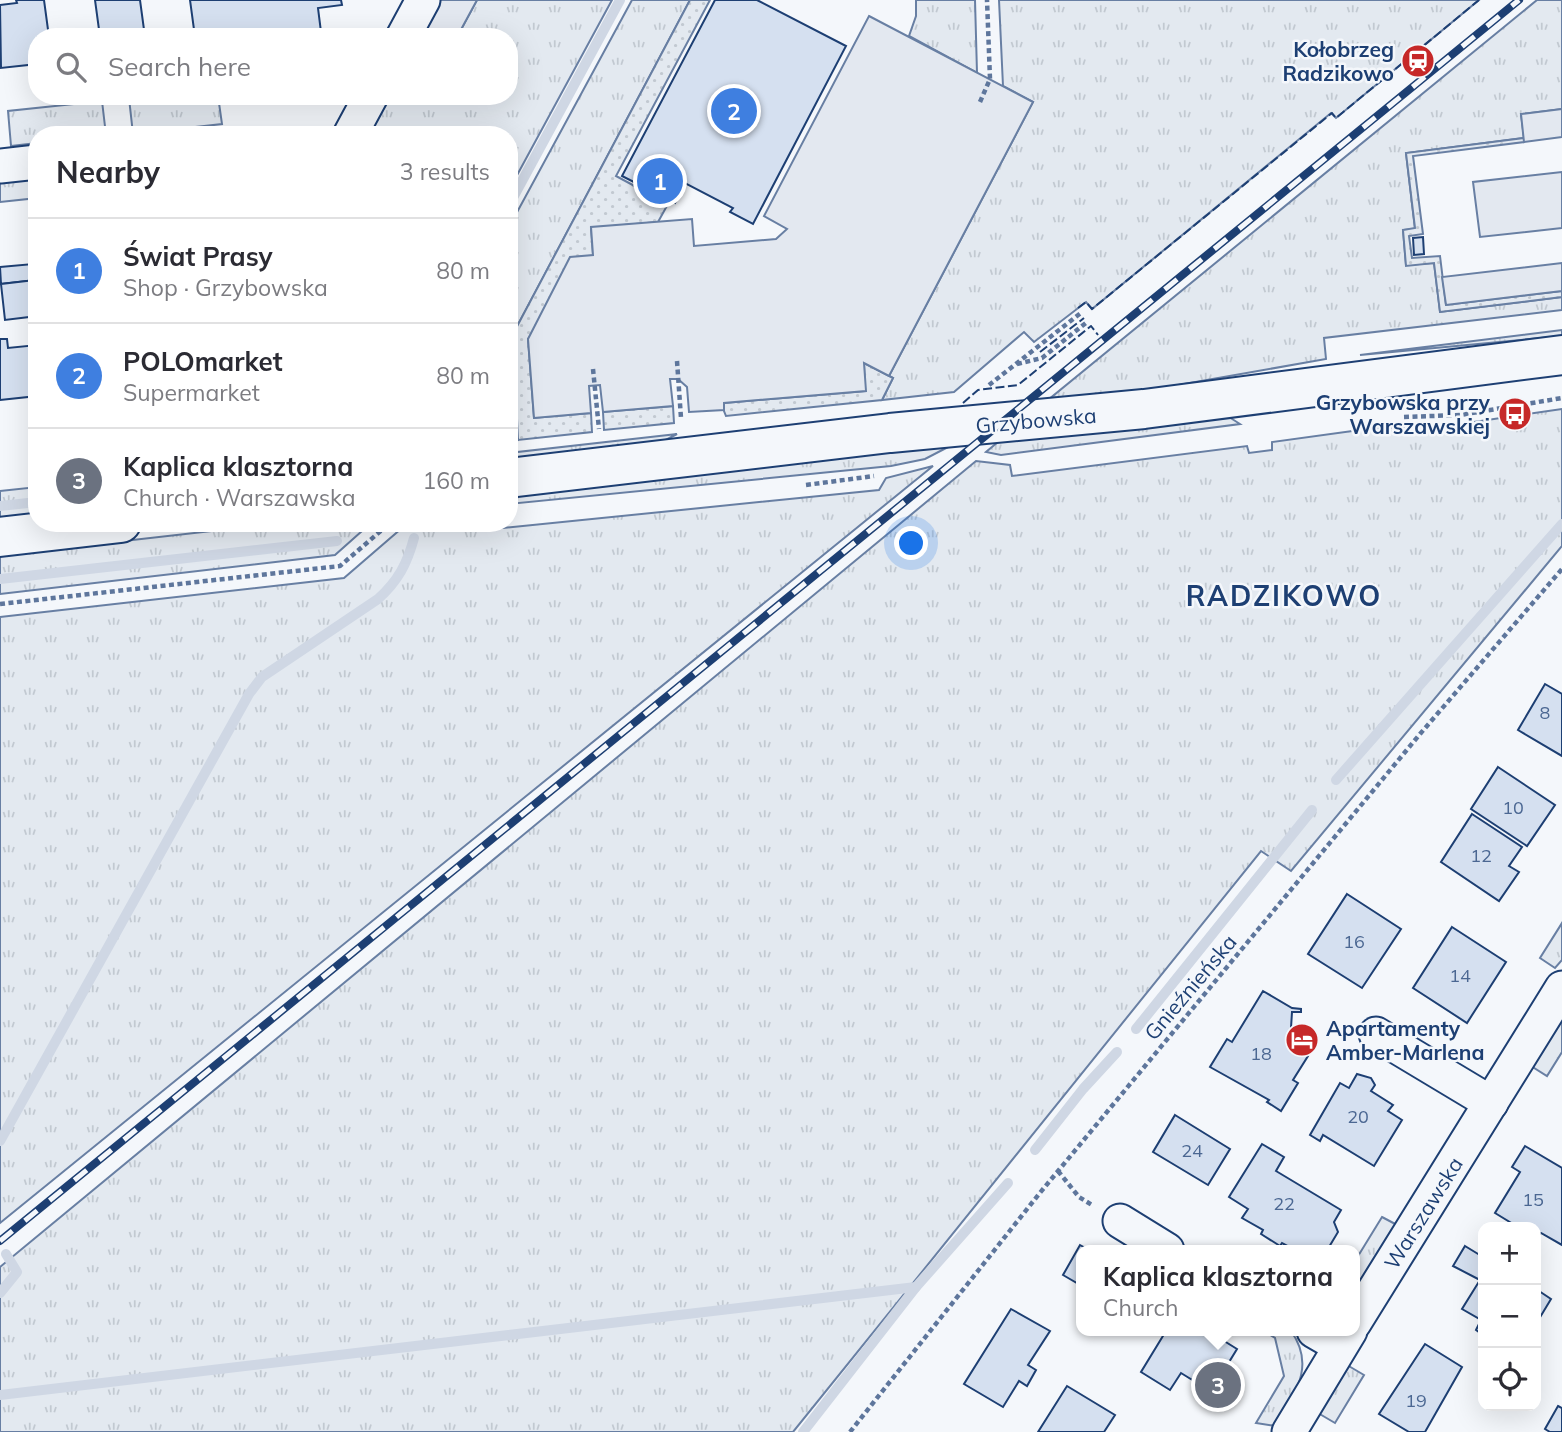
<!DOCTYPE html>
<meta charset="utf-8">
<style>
:root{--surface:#fff;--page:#f2f2f3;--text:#2b2b33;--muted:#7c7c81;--line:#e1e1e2;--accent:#c62828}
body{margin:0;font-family:Mulish,sans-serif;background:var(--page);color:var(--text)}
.controls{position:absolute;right:21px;bottom:21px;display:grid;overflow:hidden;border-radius:14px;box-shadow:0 7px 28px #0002}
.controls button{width:63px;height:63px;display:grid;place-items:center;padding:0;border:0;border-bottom:2px solid var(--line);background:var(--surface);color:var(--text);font:35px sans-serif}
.you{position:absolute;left:912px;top:544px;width:24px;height:24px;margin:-18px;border:5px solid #fff;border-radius:50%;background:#1a73e8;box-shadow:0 0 0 10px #1a73e833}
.badge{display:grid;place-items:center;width:46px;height:46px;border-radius:50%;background:var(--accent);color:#fff;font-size:23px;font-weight:700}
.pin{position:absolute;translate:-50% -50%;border:4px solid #fff;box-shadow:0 2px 7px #0006}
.popup{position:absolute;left:1076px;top:1245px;width:284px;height:91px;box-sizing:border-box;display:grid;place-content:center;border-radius:14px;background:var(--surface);filter:drop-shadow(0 2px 5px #0005);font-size:23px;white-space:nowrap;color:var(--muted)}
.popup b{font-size:26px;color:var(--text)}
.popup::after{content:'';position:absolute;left:50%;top:100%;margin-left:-14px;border:14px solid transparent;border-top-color:var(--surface)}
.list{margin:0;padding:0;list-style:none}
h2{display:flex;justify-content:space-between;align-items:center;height:91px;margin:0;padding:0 28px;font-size:30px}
h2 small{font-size:23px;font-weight:400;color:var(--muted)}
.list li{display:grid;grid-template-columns:46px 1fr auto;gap:21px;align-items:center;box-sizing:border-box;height:105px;padding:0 28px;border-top:2px solid var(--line)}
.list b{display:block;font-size:26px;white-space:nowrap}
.list p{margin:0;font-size:23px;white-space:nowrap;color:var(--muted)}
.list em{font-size:23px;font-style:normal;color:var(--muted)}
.icon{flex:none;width:38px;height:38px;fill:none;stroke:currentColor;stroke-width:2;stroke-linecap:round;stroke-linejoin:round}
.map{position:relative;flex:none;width:1562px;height:1432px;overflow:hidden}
.search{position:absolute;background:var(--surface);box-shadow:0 7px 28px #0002;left:28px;top:28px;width:490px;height:77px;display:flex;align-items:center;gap:18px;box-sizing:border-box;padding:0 24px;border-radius:28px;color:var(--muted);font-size:26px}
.panel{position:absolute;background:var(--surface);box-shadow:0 7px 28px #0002;left:28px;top:126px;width:490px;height:406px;border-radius:28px}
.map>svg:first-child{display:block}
.grass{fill:url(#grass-tufts);stroke:#687fa3;stroke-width:2}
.garden{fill:url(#garden-dots);stroke:#687fa3;stroke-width:2}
.parking{fill:#e3e8f0;stroke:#687fa3;stroke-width:2}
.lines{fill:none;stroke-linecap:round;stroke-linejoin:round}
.stream{stroke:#cfd7e4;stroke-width:10}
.building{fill:#d5e0f0;stroke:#1d3f73;stroke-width:2}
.street-casing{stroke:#1d3f73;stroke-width:37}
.secondary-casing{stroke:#1d3f73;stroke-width:42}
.path{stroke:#5e769c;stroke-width:4.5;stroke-dasharray:5 3.5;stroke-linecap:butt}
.street{stroke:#f4f7fb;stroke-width:33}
.secondary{stroke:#f4f7fb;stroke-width:38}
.rail-casing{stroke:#1d3f73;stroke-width:8}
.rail{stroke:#f4f7fb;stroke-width:5;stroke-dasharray:16;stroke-linecap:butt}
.fence{stroke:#1d3f73;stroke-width:2;stroke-dasharray:9 3.5;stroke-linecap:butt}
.labels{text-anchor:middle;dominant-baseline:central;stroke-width:5;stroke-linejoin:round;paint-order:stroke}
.number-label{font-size:18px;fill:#4b6792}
.poi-label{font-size:21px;font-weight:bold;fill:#1d3f73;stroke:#f4f7fb;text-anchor:end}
.street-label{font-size:21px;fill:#1d3f73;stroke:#f4f7fb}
.district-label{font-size:28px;font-weight:bold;letter-spacing:2px;fill:#1d3f73;stroke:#f4f7fb}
</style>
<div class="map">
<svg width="1562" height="1432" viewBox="0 0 1562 1432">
<defs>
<pattern id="grass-tufts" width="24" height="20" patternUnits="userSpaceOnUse" patternTransform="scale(1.75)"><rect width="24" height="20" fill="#e3e9f0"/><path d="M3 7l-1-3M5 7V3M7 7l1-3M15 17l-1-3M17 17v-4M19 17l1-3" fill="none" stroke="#c2c9d1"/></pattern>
<pattern id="garden-dots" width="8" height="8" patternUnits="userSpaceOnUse" patternTransform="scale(1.75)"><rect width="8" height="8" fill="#e3e9f0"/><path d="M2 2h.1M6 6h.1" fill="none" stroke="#c2c9d1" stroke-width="1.8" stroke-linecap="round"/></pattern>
</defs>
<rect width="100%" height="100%" fill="#f4f7fb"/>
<!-- grass -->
<g class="grass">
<path d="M477,0H612L509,190V135H368L387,96H414L422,100L424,96H509V37H457Z"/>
<path d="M632,0H690L513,334L518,440L509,441V227Z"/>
<path d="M916,0H975L977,73L909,36L916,16Z"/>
<path d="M999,0H1479L1336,118L1331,113L1092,309L1086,302L1034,342L1024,332L954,392L882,400L893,378L889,376L1033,102L1003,86Z"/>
<path d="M1537,0H1562V109L1521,114L1524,138L1406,153L1415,229L1403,230L1406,265L1434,263L1440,312L1562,297V310L1324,338L1326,359L1167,387L1048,400Z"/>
<path d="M218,96L222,124L133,134L129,98Z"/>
<path d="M102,101L106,135H37V143L11,146L8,111Z"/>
<path d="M37,177V198L0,202V180Z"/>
<path d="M1562,330V336L1360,355Z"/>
<path d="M1562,409V546L1291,871L1261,851L793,1432H0V1267L976,461L1010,465L1012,476L1247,446L1249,453L1272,450V442L1367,429L1467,423Z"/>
<path d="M1229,417L1240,424L1001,455L986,452L998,442Z"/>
<path d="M677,434L662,442L509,459V453Z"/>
<path d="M950,446L925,459L891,466L509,504V497L779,463Z"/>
<path d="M933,466L0,1223V617L344,578L402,528L458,523L473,531L879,490L886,478Z"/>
<path d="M37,487V515L0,519V491Z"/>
<path d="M282,523H371L335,555L0,594V555Z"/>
<path d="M1562,923V960L1555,968L1540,958Z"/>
<path d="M1562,1016V1052L1547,1076L1531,1066Z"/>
<path d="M1382,1217L1399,1226L1355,1295V1261Z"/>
<path d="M1264,1331H1291C1316,1366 1295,1393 1276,1426L1256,1423L1284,1376L1275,1338Z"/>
<path d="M1347,1365L1364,1375L1335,1423L1318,1413Z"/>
</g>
<!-- garden -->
<g class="garden">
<path d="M690,0H710L616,176L668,204L658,222L591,228L593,255L528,339L534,418L591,413L592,432L518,440L513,334Z"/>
<path d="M1524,138V142L1413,156L1423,234L1409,236L1412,258L1440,256L1446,305L1562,291V297L1440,312L1434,263L1406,266L1403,230L1415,228L1406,153Z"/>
<path d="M864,363L893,378L882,400L726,416L722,406L724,403L865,391Z"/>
<path d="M673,406L674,423L604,430L603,412Z"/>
</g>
<!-- parking -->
<g class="parking">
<path d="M440,0H477L457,37H420Z"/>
<path d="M869,16L1033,102L889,376L864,363L866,391L724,403V410L689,412L687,387L678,379H670L673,406L603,412L600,385L589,386L591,413L534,418L528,339L570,257L593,255L591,227L692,219L694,246L776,239L787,229L764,216Z"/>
<path d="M1562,109V137L1524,142L1521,114Z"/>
<path d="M1562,172V228L1480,237L1473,182Z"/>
<path d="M1562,263V291L1446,305L1442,277Z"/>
</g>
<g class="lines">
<!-- stream -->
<g class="stream">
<path d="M509,205L620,0"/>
<path d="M0,506L37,502"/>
<path d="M0,579L337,541"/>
<path d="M1336,780L1562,524"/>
<path d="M1136,1029L1312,810"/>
<path d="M0,1141L249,694L262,677L378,599C398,581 407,564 414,538"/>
<path d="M1035,1150L1083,1089L1117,1052"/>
<path d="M0,1293L17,1272L6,1254"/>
<path d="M0,1395L916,1287L1008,1183"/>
<path d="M803,1432L916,1287"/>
</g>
</g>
<!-- building -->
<g class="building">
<path d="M16,0H44L49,37H37V64L1,68L0,5L17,3Z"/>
<path d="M95,0H140L145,37H100Z"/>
<path d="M190,0H341L342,5L318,8L321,32L282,37H195Z"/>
<path d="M715,0H757L846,46L753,224L730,212L733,208L685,183L675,203L622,176Z"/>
<path d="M1423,237L1424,254L1414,255L1413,238Z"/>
<path d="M33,264L35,280L1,284L0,267Z"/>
<path d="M35,280L37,316L5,320L1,284Z"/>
<path d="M0,339H7L8,348L37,345V396L0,400Z"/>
<path d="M1545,684L1562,694V756L1518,730Z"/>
<path d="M1498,767L1555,805L1527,846L1471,809Z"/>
<path d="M1472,814L1522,847L1509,866L1519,872L1499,901L1441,862Z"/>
<path d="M1347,894L1401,929L1362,988L1308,954Z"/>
<path d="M1452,927L1506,962L1467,1023L1413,988Z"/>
<path d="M1263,991L1292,1008L1301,1009V1012H1292L1291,1028L1304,1030L1298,1050L1308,1056L1293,1080L1298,1083L1281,1111L1267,1102L1269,1100L1210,1067L1227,1039L1232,1042Z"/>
<path d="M1357,1074L1371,1078L1375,1085L1371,1091L1393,1105L1388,1111L1402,1120L1374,1166L1323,1135L1320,1141L1310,1135L1340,1083L1349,1088Z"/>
<path d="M1175,1115L1230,1149L1208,1185L1153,1152Z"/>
<path d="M1262,1144L1284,1157L1276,1171L1341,1210L1334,1222L1338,1232L1329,1247L1295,1250L1282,1243L1280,1246L1261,1234L1263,1230L1242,1218L1248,1209L1229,1197Z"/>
<path d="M1525,1146L1562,1168V1245L1541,1233L1536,1238V1227H1518L1495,1213L1520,1172L1512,1167Z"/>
<path d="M1080,1245L1089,1250H1082V1286L1063,1275Z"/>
<path d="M1465,1246L1483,1257V1335L1476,1330L1481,1320L1462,1309L1480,1280L1453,1266Z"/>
<path d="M1536,1289L1551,1299L1536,1324Z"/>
<path d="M1011,1309L1050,1331L1028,1365L1036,1370L1027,1386L1019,1381L1003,1407L964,1384Z"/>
<path d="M1166,1331H1208L1237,1349L1223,1372L1232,1377L1220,1397L1181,1373L1170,1390L1141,1372Z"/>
<path d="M1425,1344L1462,1367L1425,1432H1409L1379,1414Z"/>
<path d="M1067,1386L1115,1415L1104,1432H1038Z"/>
<path d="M1558,1406L1562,1408V1432H1550L1545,1429Z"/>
</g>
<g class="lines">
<defs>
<g id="street">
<path d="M403,37L423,0"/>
<path d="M350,135L371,96"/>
<path d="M0,166L37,162"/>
<path d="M1376,1034L1491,1103"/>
<path d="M1120,1221L1167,1250"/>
<path d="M1354,1323L1562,988"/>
<path d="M1314,1331L1340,1346"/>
<path d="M1289,1432L1350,1331"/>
</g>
<g id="secondary">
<path d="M509,478L890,433L1144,409L1562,355"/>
<path d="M0,537L121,523"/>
</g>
</defs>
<!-- street casing -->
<use href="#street" class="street-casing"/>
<!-- secondary casing -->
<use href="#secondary" class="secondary-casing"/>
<!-- path -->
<g class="path">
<path d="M980,102L990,79L987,0"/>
<path d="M677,361L681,418"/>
<path d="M1017,364L1042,358L1087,322"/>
<path d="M593,369L599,429"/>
<path d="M989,385L1082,312"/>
<path d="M1404,417L1460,415L1562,398"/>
<path d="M806,485L874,476"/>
<path d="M0,604L340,566L390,523"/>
<path d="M1058,1171L1079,1197L1092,1205"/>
<path d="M850,1432L1039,1194L1420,734L1562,569"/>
</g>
<!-- street -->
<use href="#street" class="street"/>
<!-- secondary -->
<use href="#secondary" class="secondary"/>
<defs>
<path id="rail" d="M0,1241L1519,0"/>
</defs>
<!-- rail casing -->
<use href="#rail" class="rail-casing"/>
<!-- rail -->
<use href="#rail" class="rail"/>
<!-- fence -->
<g class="fence">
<path d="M1078,308L1086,302L1092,309L1332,113L1336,118L1479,0"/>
<path d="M1040,352L1084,318"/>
<path d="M963,403L978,390L1018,385L1091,326L1098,335"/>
</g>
</g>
<!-- icons -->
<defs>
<symbol id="station-disc" viewBox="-11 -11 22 22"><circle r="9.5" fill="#c62828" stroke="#f4f7fb"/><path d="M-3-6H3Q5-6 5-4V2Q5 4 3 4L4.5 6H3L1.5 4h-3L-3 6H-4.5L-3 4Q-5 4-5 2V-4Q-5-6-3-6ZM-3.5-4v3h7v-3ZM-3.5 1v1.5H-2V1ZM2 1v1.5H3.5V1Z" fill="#fff"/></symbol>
<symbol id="bus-disc" viewBox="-11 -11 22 22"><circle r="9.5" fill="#c62828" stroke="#f4f7fb"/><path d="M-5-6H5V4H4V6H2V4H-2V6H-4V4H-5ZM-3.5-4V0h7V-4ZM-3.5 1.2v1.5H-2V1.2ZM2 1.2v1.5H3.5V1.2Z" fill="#fff"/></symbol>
<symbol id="hotel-disc" viewBox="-11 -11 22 22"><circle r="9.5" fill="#c62828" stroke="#f4f7fb"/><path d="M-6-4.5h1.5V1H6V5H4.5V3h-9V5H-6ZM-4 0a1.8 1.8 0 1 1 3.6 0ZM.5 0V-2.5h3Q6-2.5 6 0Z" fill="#fff"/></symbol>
</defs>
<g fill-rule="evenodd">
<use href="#station-disc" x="1399" y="42" width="38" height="38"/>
<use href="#bus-disc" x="1496" y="395" width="38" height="38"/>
<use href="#hotel-disc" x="1283" y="1021" width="38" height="38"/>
</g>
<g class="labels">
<!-- number labels -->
<g class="number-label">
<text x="1545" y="712">8</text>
<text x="1513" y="807">10</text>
<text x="1481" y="855">12</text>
<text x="1354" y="941">16</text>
<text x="1460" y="975">14</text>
<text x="1261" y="1053">18</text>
<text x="1358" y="1116">20</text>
<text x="1192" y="1150">24</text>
<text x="1533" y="1199">15</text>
<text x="1284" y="1203">22</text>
<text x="1416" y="1400">19</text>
</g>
<!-- poi labels -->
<g class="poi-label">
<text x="1394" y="49">Kołobrzeg<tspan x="1394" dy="24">Radzikowo</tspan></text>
<text x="1490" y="402">Grzybowska przy<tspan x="1490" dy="24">Warszawskiej</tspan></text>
<text x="1326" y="1028" text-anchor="start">Apartamenty<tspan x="1326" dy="24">Amber-Marlena</tspan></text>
</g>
<!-- street labels -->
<g class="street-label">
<text transform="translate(1036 420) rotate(-5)">Grzybowska</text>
<text transform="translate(1190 987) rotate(-50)">Gnieźnieńska</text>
<text transform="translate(1423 1213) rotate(-58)">Warszawska</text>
</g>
<!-- district labels -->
<g class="district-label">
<text x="1284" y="595">RADZIKOWO</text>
</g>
</g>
</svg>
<div class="controls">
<button>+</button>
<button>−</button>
<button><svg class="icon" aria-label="locate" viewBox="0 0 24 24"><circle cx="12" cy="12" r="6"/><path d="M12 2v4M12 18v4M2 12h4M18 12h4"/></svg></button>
</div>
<div class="you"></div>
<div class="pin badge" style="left:660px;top:181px;background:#3f7fe0">1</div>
<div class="pin badge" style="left:734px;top:111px;background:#3f7fe0">2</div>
<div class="pin badge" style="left:1218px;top:1385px;background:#6b7280">3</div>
<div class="popup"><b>Kaplica klasztorna</b>Church</div>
<div class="search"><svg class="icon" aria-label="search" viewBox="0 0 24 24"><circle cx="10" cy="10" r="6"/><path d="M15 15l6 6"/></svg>Search here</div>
<section class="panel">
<h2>Nearby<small>3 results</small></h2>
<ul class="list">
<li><span class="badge" style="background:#3f7fe0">1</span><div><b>Świat Prasy</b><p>Shop · Grzybowska</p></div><em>80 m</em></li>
<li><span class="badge" style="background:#3f7fe0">2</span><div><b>POLOmarket</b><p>Supermarket</p></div><em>80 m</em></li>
<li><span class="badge" style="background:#6b7280">3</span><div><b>Kaplica klasztorna</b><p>Church · Warszawska</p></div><em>160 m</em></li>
</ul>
</section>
</div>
